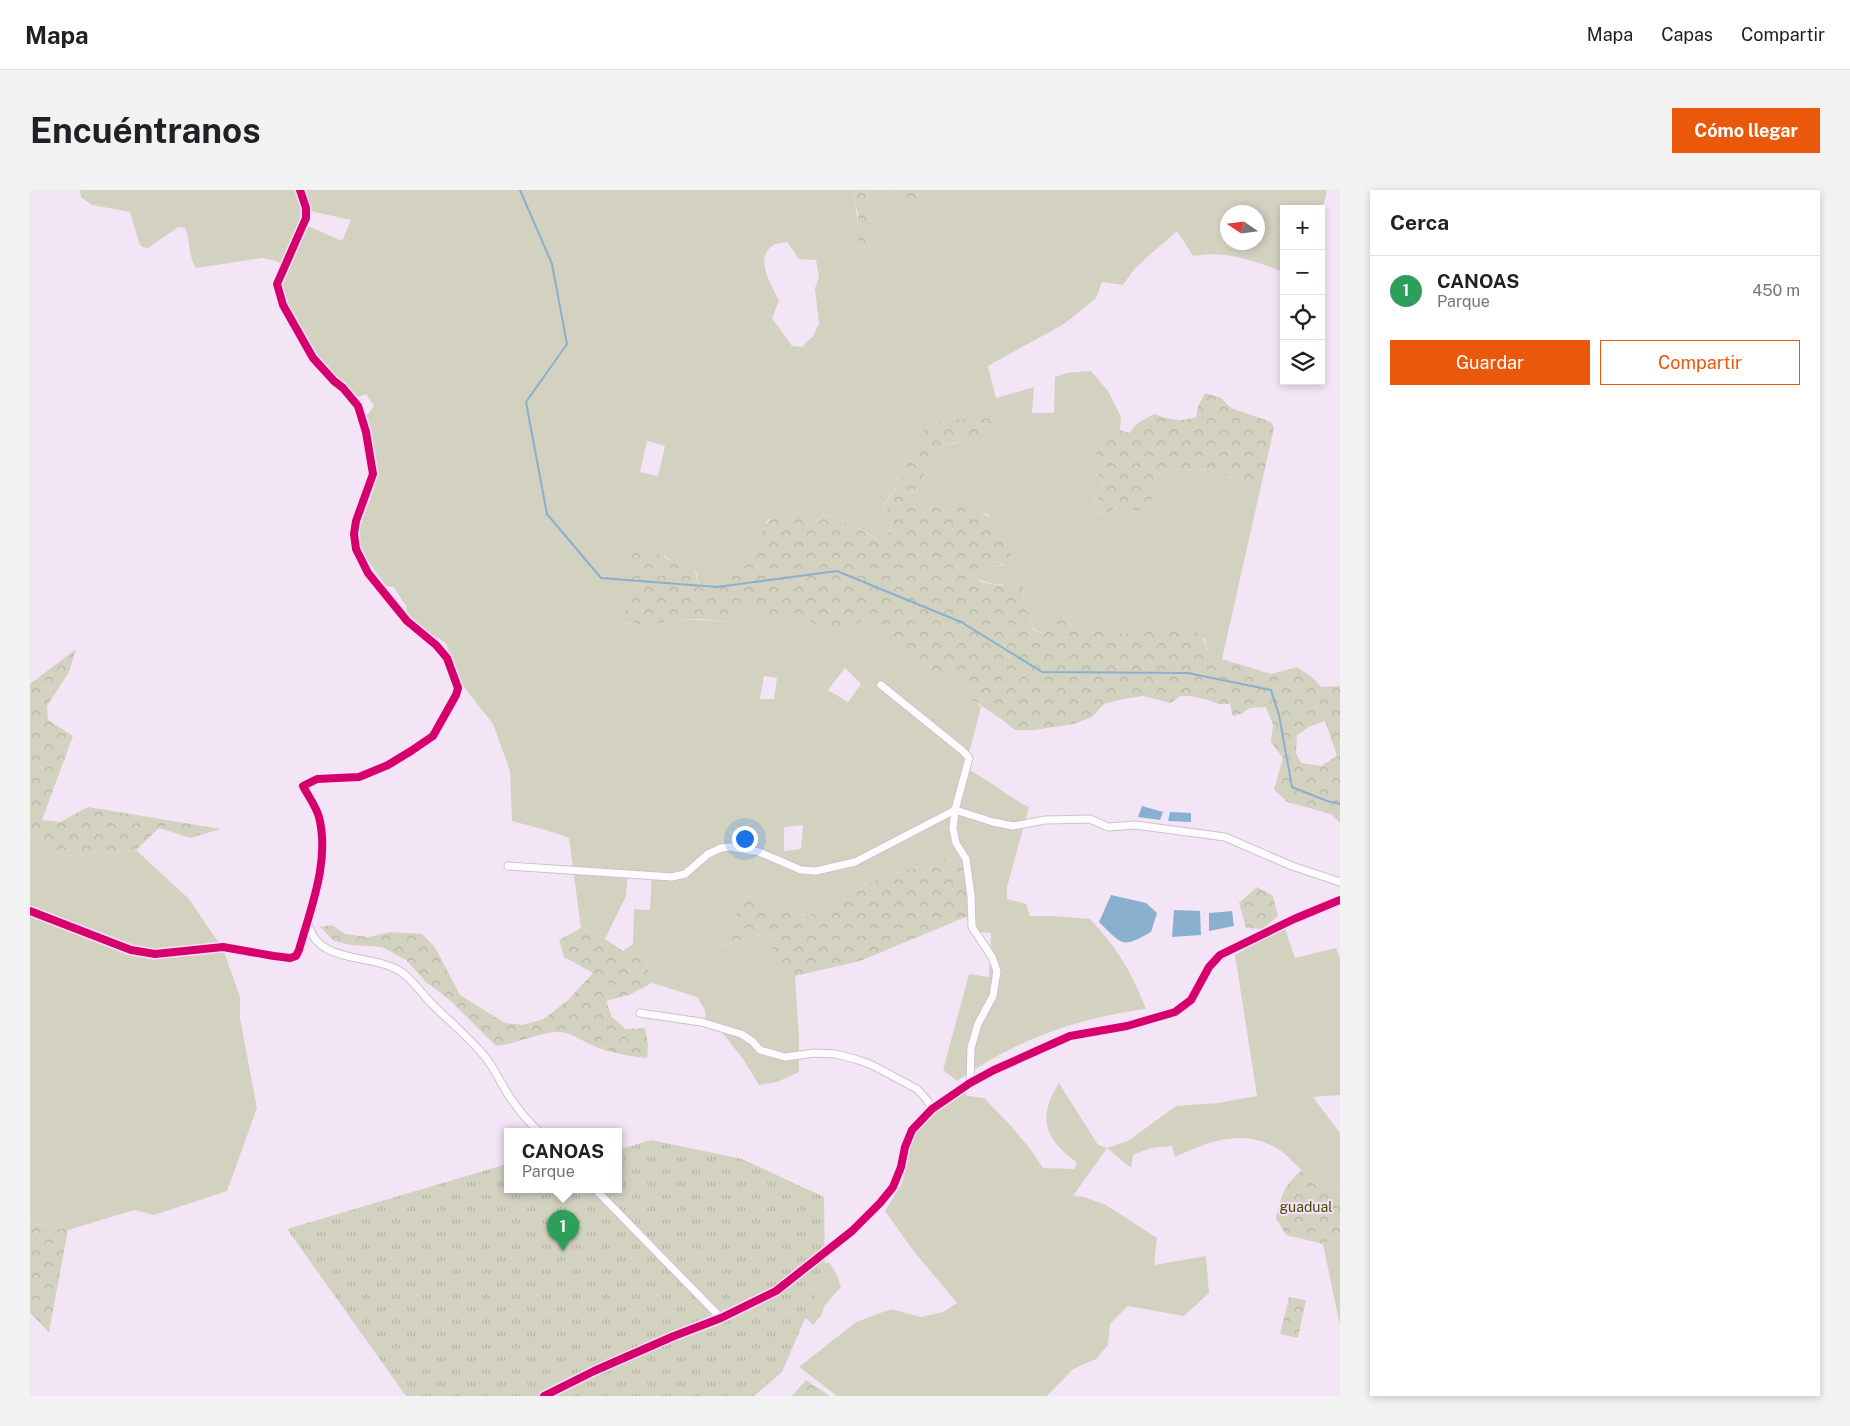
<!DOCTYPE html>
<html lang="es">
<meta charset="utf-8">
<style>
:root{--surface:#fff;--page:#f2f2f2;--text:#202124;--muted:#757577;--line:#e0e0e0;--accent:#ea580c}
body{margin:0;font-family:"Public Sans",sans-serif;background:var(--page);color:var(--text)}
.controls{position:absolute;right:15px;top:15px;display:grid;overflow:hidden;border-radius:0px;box-shadow:0 2px 8px #0003}
.controls button{width:45px;height:45px;display:grid;place-items:center;padding:0;border:0;border-bottom:1px solid var(--line);background:var(--surface);color:var(--text);font:25px sans-serif}
.compass{position:absolute;left:1190px;top:15px;width:45px;height:45px;border-radius:50%;background:var(--surface);box-shadow:0 2px 8px #0003;rotate:283deg}
.you{position:absolute;left:714px;top:648px;width:18px;height:18px;margin:-12px;border:4px solid #fff;border-radius:50%;background:#1a73e8;box-shadow:0 0 0 8px #1a73e833}
.badge{display:grid;place-items:center;width:32px;height:32px;border-radius:50%;background:var(--accent);color:#fff;font-size:16px;font-weight:700}
.pin{position:absolute;translate:-50% -41px;filter:drop-shadow(0 1px 2px #0008)}
.pin::after{content:'';position:absolute;top:26px;width:18px;height:15px;background:inherit;clip-path:polygon(0 0,100% 0,50% 100%)}
.popup{position:absolute;left:474px;top:938px;width:118px;height:65px;box-sizing:border-box;display:grid;place-content:center;border-radius:0px;background:var(--surface);filter:drop-shadow(0 1px 4px #0005);font-size:16px;white-space:nowrap;color:var(--muted)}
.popup b{font-size:19px;color:var(--text)}
.popup::after{content:'';position:absolute;left:50%;top:100%;margin-left:-10px;border:10px solid transparent;border-top-color:var(--surface)}
.list{margin:0;padding:0;list-style:none}
h2{display:flex;justify-content:space-between;align-items:center;height:65px;margin:0;padding:0 20px;font-size:21px}
h2 small{font-size:16px;font-weight:400;color:var(--muted)}
.list li{display:grid;grid-template-columns:32px 1fr auto;gap:15px;align-items:center;box-sizing:border-box;height:70px;padding:0 20px;border-top:1px solid var(--line)}
.list b{display:block;font-size:19px;white-space:nowrap}
.list p{margin:0;font-size:16px;white-space:nowrap;color:var(--muted)}
.list em{font-size:16px;font-style:normal;color:var(--muted)}
.actions{display:flex;gap:10px;padding:15px 20px}
.actions a{flex:1;padding:11px 0;border:1px solid var(--accent);border-radius:0px;text-align:center;font-size:18px;color:var(--accent)}
.actions .main{background:var(--accent);color:#fff}
.icon{flex:none;width:28px;height:28px;fill:none;stroke:currentColor;stroke-width:2;stroke-linecap:round;stroke-linejoin:round}
.map{position:relative;flex:none;width:1310px;height:1206px;overflow:hidden;border-radius:0px}
header{display:flex;align-items:center;gap:30px;box-sizing:border-box;height:70px;padding:0 25px;background:var(--surface);border-bottom:1px solid var(--line)}
header strong{font-size:24px}
nav{display:flex;gap:28px;margin-inline-start:auto;font-size:18px}
.intro{display:flex;align-items:center;justify-content:space-between;box-sizing:border-box;height:120px;padding:0 30px}
h1{margin:0;font-size:35px}
.button{padding:12px 22px;border-radius:0px;background:var(--accent);color:#fff;font-size:18px;font-weight:700}
main{display:flex;gap:30px;padding:0 30px}
aside{flex:1;background:var(--surface);border-radius:0px;box-shadow:0 2px 8px #0003}
.map>svg:first-child{display:block}
.grass{fill:#d3d2c1;fill-rule:evenodd}
.forest{fill:url(#forest-crowns);fill-rule:evenodd}
.park{fill:url(#park-tufts)}
.water{fill:#8ab0d0}
.lines{fill:none;stroke-linecap:round;stroke-linejoin:round}
.stream{stroke:#8ab0d0;stroke-width:2}
.minor-casing{stroke:#cdc2cf;stroke-width:9}
.minor{stroke:#fdfbfe;stroke-width:7}
.cycleway-casing{stroke:#f9dffc;stroke-width:11}
.cycleway{stroke:#d6006c;stroke-width:8}
.labels{text-anchor:middle;dominant-baseline:central;stroke-width:4;stroke-linejoin:round;paint-order:stroke}
.park-label{font-size:14px;fill:#434d00;stroke:#f9dffc}
</style>
<header>
<strong>Mapa</strong>
<nav><a>Mapa</a><a>Capas</a><a>Compartir</a></nav>
</header>
<div class="intro"><h1>Encuéntranos</h1><a class="button">Cómo llegar</a></div>
<main>
<div class="map">
<svg width="1310" height="1206" viewBox="0 0 1310 1206">
<defs>
<pattern id="forest-crowns" width="20" height="18" patternUnits="userSpaceOnUse" patternTransform="scale(1.25)"><rect width="20" height="18" fill="#d3d2c1"/><path d="M2 6a3 3 0 1 1 6 0M12 15a3 3 0 1 1 6 0" fill="none" stroke="#b5b4a6"/></pattern>
<pattern id="park-tufts" width="24" height="20" patternUnits="userSpaceOnUse" patternTransform="scale(1.25)"><rect width="24" height="20" fill="#d3d2c1"/><path d="M3 7l-1-3M5 7V3M7 7l1-3M15 17l-1-3M17 17v-4M19 17l1-3" fill="none" stroke="#b5b4a6"/></pattern>
</defs>
<rect width="100%" height="100%" fill="#f4e5f6"/>
<!-- grass -->
<g class="grass">
<path d="M50,0H267L273,25L259,62L251,74L246,71L233,68L166,78C158,67 161,51 155,38L148,37L118,58L112,57L109,52L100,22L62,15L51,7Z"/>
<path d="M273,0H828L824,6C829,27 826,49 832,70L840,28L836,12L838,0H861L864,4L887,5L882,0H1297L1291,27V19H1254V82C1224,71 1195,60 1163,66L1147,41L1105,78L1093,95L1072,92L1066,108L1034,134L958,176L966,208L1004,197L1002,223H1024L1025,187L1037,183L1061,181L1078,201L1091,227L1090,240C1064,254 1073,258 1060,280L1068,284L1074,291L1071,302L1064,313L1083,321L1092,308L1124,304V294L1126,284L1142,278L1150,281L1178,279L1210,291L1231,296L1192,469L1179,463L1174,448L1132,450L1089,443L1075,435H1043L1034,427L1023,422L1015,444L1003,439L1001,429L994,416L993,395C973,396 957,395 940,385L950,378L973,375L977,355L957,324L919,311L893,317H874L881,303L891,296L902,263L916,255L926,253L970,232L956,228L876,279L870,292L854,314L863,327L858,347L851,351C832,340 814,329 793,325L783,335C761,325 759,315 736,332V350L709,369L687,391L670,398L666,382L643,373L635,366L602,398L592,432C614,438 628,431 651,430C667,429 682,431 698,432L707,424L715,414L721,413L768,428L775,427L789,439L826,435L842,423H853C879,456 893,483 938,490L936,505L951,517L941,556L933,577C958,588 974,605 999,617L977,697V709L996,714L1000,726H1024L1060,729C1087,758 1102,782 1116,819C1046,828 984,851 927,891L913,880L939,784L959,787L961,743L942,741V737L938,725L934,674L914,669L843,691L778,726L744,719L717,706L688,758L721,747L742,743L744,764L765,786L769,847V882L747,892L729,895L713,869L691,841L676,838L675,820L667,807L622,793L615,768L593,761L603,754L604,719L620,720L622,681L598,683L596,706L575,749L551,738L539,648L519,641L482,631L480,581L463,534L426,487L416,453L393,439L377,422L376,416L364,397L356,396L331,361L328,345L331,332L344,299L347,282L341,257L337,225L344,216L336,204L328,207C321,200 312,195 304,188C292,177 250,115 250,99C251,85 270,48 278,36L312,51L321,30L280,21ZM1198,22H1228V52H1198ZM757,52L769,69L786,70L789,87L785,98L789,134L783,146L772,157L762,156L742,128L749,111C742,96 724,69 742,56C746,53 752,53 757,52ZM617,251L635,256L628,286L610,282ZM815,478L831,494L818,512L798,500ZM734,486L747,488L744,509H730ZM773,635L771,659L754,661V637Z"/>
<path d="M0,648L36,666L106,660L159,709L193,759L210,807V828L227,918L197,1001L124,1025L104,1020L38,1040L0,1033Z"/>
<path d="M1254,736L1265,768L1306,758L1310,769V905L1283,907L1310,943V1001L1305,1002C1294,995 1283,989 1273,981C1263,973 1255,962 1243,956C1210,939 1177,952 1145,967L1142,956L1121,958L1103,965L1101,978L1077,958L1043,1006L1054,1007L1076,1015L1127,1048L1124,1075L1176,1066L1179,1103L1154,1126L1098,1116L1080,1134L1078,1155L1066,1169L1043,1179L1017,1206H807L769,1177L826,1132L861,1119L891,1127L913,1122L927,1113L885,1063L855,1021L872,993L882,950L888,939L934,897L937,906L954,908L981,936L1001,960L1013,978L1044,979L1047,973C1014,948 1007,928 1029,893L1068,955L1077,958L1098,951L1146,916L1188,913L1227,906L1205,765Z"/>
<path d="M1310,1045V1136L1293,1054Z"/>
<path d="M799,1072L806,1083L811,1097L795,1115L791,1126L783,1135L777,1129L768,1124L782,1078Z"/>
</g>
<!-- forest -->
<g class="forest">
<path d="M828,0H838L836,12L840,28L832,71L827,46L828,24L824,6Z"/>
<path d="M861,0H882L887,5L883,13L864,4Z"/>
<path d="M1175,203L1191,208L1201,218L1241,232L1244,238L1231,296L1210,291L1178,279L1150,281L1142,278L1126,284C1124,295 1125,304 1121,314L1108,321L1097,316L1092,309L1076,329L1066,330L1060,321L1071,302L1074,291L1068,284L1060,280L1070,254L1077,247L1090,240L1099,243L1107,234L1124,224C1138,229 1151,233 1166,227L1168,216Z"/>
<path d="M956,228L971,232L947,246L916,255L902,263L891,296L881,303L875,317C890,317 903,313 917,311C922,311 927,313 932,314C963,322 971,341 983,369C967,379 955,374 940,385L952,392L972,396L985,389L993,395L994,416L1001,429L1003,440L1015,444L1023,422L1034,427L1043,435H1075L1089,443L1098,444L1106,436L1124,438L1132,450L1145,437C1167,439 1172,443 1179,463L1192,469L1241,484L1267,477L1283,488L1291,497L1310,496V633L1301,624L1257,612L1244,599L1253,568L1241,552L1243,535L1236,517L1220,518L1211,524L1203,526L1200,514H1188L1178,510L1160,506H1151L1140,513L1113,506L1093,509L1074,514L1062,527L1044,534L1005,540H985C969,526 952,517 935,505L938,490L904,485L899,476L864,454L851,440L852,423H842L826,435L811,442L789,439L775,427C753,431 745,437 724,423L721,413L715,414L707,424L698,432L668,429L649,430L615,435L591,432L602,398L593,388L603,363C619,362 630,362 643,373L661,370L670,398L687,391L709,369L735,350L731,346C735,332 744,321 761,323C767,324 776,332 783,335L793,325C815,329 832,341 851,351L858,347L863,327L854,315L870,292L884,257L894,239L910,231ZM1295,531L1307,566L1291,576L1271,573L1266,563L1267,545L1279,537Z"/>
<path d="M46,459L39,482L17,516L18,530L43,546L12,630L30,632L58,617L191,639L160,648L129,638L106,660L36,666L0,648V494Z"/>
<path d="M914,669L934,674L938,726L830,771L765,786L743,764L742,743L721,747L687,758L717,706L744,719L778,726L843,691Z"/>
<path d="M1227,697L1243,706L1248,726L1233,739L1216,738L1209,713Z"/>
<path d="M302,735L315,744L338,747L361,742L392,744L405,757L430,805L475,833L493,835L514,829L538,810L563,783L534,767L529,750L551,738L575,749L593,761L615,768L622,793L599,805L576,811L582,827L595,839L615,838L618,854L617,868C598,866 581,863 564,856C554,852 541,843 531,842C511,841 487,854 466,856L421,811L396,792L376,770L352,757L321,755L304,751L290,737Z"/>
<path d="M1272,980L1305,1002L1310,1001V1045L1293,1054L1256,1045L1246,1028C1252,1004 1253,997 1272,980Z"/>
<path d="M0,1033L38,1040L19,1142L0,1123Z"/>
<path d="M1259,1107L1276,1110L1268,1148L1250,1144Z"/>
<path d="M776,1190L800,1206H762Z"/>
</g>
<!-- park -->
<path class="park" d="M621,950L712,969L794,1007L795,1082L752,1182L724,1206H376L257,1039L477,974L478,1000H588V960Z"/>
<!-- water -->
<g class="water">
<path d="M1112,616L1133,622L1130,630L1108,627Z"/>
<path d="M1140,622L1161,623V632L1138,631Z"/>
<path d="M1081,705L1116,713L1127,723L1121,742C1091,759 1093,755 1069,732Z"/>
<path d="M1144,720L1170,721L1171,745L1142,747Z"/>
<path d="M1202,721L1204,736L1179,741V723Z"/>
</g>
<g class="lines">
<!-- stream -->
<path class="stream" d="M490,0L522,74L537,154L496,212L517,324L571,388L687,397L807,381L931,432L1012,482L1158,483L1241,500L1249,525L1262,597L1297,611L1310,614"/>
<defs>
<g id="minor">
<path d="M851,495L934,562L939,568L925,620L923,638L926,653L936,669L941,706L942,737L962,767L967,781L963,806L948,834L941,858L940,893"/>
<path d="M478,676L642,687L655,684L678,664L691,658L700,657L729,662L771,680L786,681L825,672L925,620L963,632L983,636L1015,630L1060,629L1078,637L1105,635L1195,647L1262,676L1310,692"/>
<path d="M0,721L101,760L125,764L193,757L244,766L260,768L266,766L269,760C281,717 300,671 289,627C286,616 278,606 273,596L287,589L329,587L358,575L381,561L403,546L426,505L428,498L417,468L406,455L377,431L338,383L326,359L324,344L326,331L343,284L336,242L328,216L313,198L304,191L283,168L253,115L247,94L276,28V18L270,0"/>
<path d="M278,733C287,775 341,763 370,781C381,788 393,805 402,814C420,832 440,848 456,868C467,882 473,899 484,913C491,923 500,933 509,942"/>
<path d="M610,823L671,832L711,844L722,851L730,860L755,867L784,863L805,864L825,869L842,875L887,899L897,910L902,919"/>
<path d="M566,1000L691,1128"/>
<path d="M514,1206L564,1181L644,1146L691,1128L746,1101L822,1041L850,1013L863,997L871,977L875,957L882,940L902,919L940,893L964,880L1040,846L1097,836L1145,822L1161,810L1179,777L1190,765L1264,729L1310,710"/>
</g>
</defs>
<!-- minor casing -->
<use href="#minor" class="minor-casing"/>
<!-- minor -->
<use href="#minor" class="minor"/>
<defs>
<g id="cycleway">
<path d="M0,721L101,760L125,764L193,757L244,766L260,768L266,766L269,760C281,717 300,671 289,627C286,616 278,606 273,596L287,589L329,587L358,575L381,561L403,546L426,505L428,498L417,468L406,455L377,431L338,383L326,359L324,344L326,331L343,284L336,242L328,216L313,198L304,191L283,168L253,115L247,94L276,28V18L270,0"/>
<path d="M514,1206L564,1181L644,1146L691,1128L746,1101L822,1041L850,1013L863,997L871,977L875,957L882,940L902,919L940,893L964,880L1040,846L1097,836L1145,822L1161,810L1179,777L1190,765L1264,729L1310,710"/>
</g>
</defs>
<!-- cycleway casing -->
<use href="#cycleway" class="cycleway-casing"/>
<!-- cycleway -->
<use href="#cycleway" class="cycleway"/>
</g>
<g class="labels">
<!-- park labels -->
<g class="park-label">
<text x="1276" y="1017">guadual</text>
</g>
</g>
</svg>
<div class="controls">
<button>+</button>
<button>−</button>
<button><svg class="icon" aria-label="locate" viewBox="0 0 24 24"><circle cx="12" cy="12" r="6"/><path d="M12 2v4M12 18v4M2 12h4M18 12h4"/></svg></button>
<button><svg class="icon" aria-label="layers" viewBox="0 0 24 24"><path d="M12 4l9 5-9 5-9-5zM3 14l9 5 9-5"/></svg></button>
</div>
<svg class="compass" viewBox="-18 -18 36 36"><path d="M0-13l5 13h-10z" fill="#e53935"/><path d="M0 13l5-13h-10z" fill="#757577"/></svg>
<div class="you"></div>
<div class="pin badge" style="left:533px;top:1061px;background:#2e9e5b">1</div>
<div class="popup"><b>CANOAS</b>Parque</div>
</div>
<aside>
<h2>Cerca<small></small></h2>
<ul class="list">
<li><span class="badge" style="background:#2e9e5b">1</span><div><b>CANOAS</b><p>Parque</p></div><em>450 m</em></li>
</ul>
<div class="actions"><a class="main">Guardar</a><a>Compartir</a></div>
</aside>
</main>
